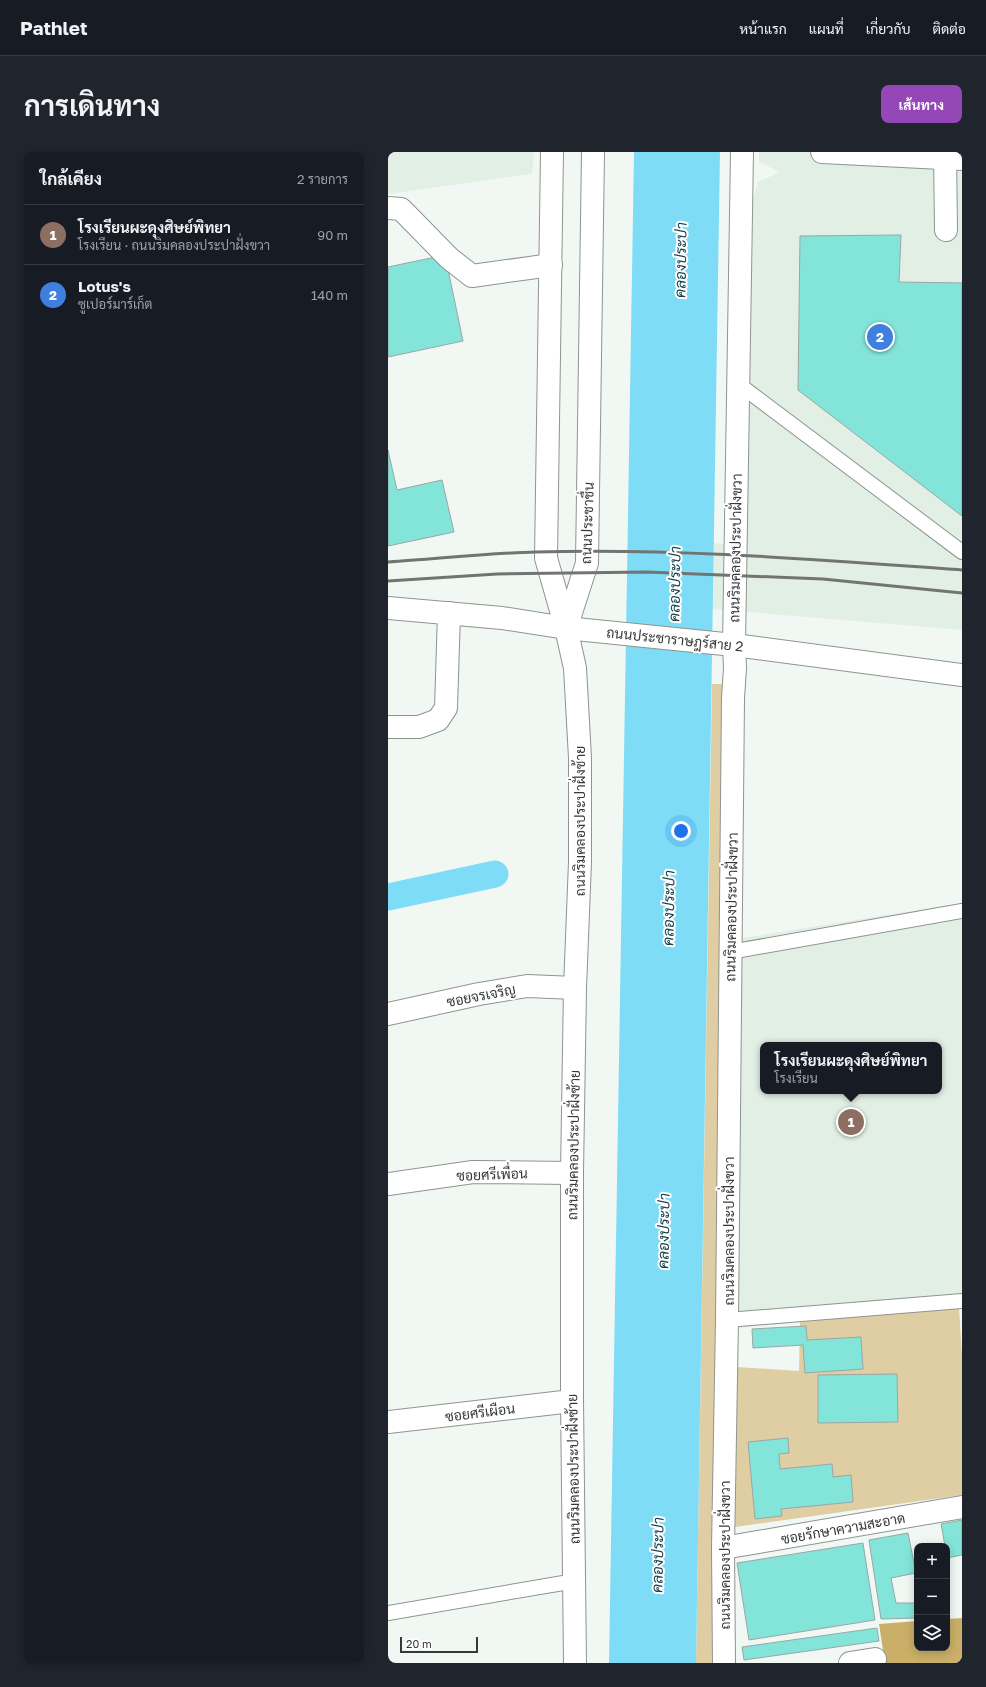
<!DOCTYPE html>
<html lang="th">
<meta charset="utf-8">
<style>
:root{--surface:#171b24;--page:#20242c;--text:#f1f3f6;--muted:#9ea1a6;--line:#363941;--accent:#9546b7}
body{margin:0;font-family:"Golos Text",Sarabun,sans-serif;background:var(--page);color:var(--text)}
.controls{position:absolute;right:12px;bottom:12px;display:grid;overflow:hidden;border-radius:8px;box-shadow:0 2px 10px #0003}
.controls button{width:36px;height:36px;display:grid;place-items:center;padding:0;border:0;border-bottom:1px solid var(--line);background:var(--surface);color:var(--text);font:20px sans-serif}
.scale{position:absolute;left:12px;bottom:10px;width:78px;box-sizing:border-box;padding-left:4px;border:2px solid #373938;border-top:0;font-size:11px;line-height:14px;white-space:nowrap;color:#373938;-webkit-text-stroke:3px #fff;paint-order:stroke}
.you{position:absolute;left:293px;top:679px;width:14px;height:14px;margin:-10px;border:3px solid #fff;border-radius:50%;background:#1a73e8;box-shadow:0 0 0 6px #1a73e833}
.badge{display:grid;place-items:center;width:26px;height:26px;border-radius:50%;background:var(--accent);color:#fff;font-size:13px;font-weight:700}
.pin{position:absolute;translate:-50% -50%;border:2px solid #fff;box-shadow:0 1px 4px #0006}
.popup{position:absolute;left:372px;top:890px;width:182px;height:52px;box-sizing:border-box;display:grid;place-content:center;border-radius:8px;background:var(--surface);filter:drop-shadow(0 1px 3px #0005);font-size:13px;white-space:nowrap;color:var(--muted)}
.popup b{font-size:15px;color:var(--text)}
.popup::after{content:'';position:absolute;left:50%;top:100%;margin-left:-8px;border:8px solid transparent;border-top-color:var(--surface)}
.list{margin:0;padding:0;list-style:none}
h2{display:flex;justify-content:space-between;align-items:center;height:52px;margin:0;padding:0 16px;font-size:17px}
h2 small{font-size:13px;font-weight:400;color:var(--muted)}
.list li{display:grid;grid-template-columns:26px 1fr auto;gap:12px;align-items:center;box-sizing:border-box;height:60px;padding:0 16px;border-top:1px solid var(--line)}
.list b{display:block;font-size:15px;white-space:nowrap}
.list p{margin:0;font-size:13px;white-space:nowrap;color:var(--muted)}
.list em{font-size:13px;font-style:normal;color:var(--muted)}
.icon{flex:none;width:22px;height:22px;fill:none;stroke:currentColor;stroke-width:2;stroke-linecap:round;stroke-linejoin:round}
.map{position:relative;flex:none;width:574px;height:1511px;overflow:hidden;border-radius:8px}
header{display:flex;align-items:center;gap:24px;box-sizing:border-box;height:56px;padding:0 20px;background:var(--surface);border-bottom:1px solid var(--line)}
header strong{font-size:19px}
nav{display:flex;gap:22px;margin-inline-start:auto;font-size:14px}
.intro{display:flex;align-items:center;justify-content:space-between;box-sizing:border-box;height:96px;padding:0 24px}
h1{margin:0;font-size:28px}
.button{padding:10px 18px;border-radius:8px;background:var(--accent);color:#fff;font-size:14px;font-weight:700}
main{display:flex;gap:24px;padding:0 24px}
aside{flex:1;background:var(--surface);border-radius:8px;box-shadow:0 2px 10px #0003}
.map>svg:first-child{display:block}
.built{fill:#e2efe5;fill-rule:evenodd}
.green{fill:#dfcea3}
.forest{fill:#c9af68}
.water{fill:#7fdcf6}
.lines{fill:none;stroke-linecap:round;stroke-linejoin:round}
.canal{stroke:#7fdcf6;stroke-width:27}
.building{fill:#83e5da;stroke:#9ca5a3}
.service-casing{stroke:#8e948f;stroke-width:16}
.minor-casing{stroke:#8e948f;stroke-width:24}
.tertiary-casing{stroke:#8e948f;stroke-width:24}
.secondary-casing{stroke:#8e948f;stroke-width:24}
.service{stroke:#fff;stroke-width:14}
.minor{stroke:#fff;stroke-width:22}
.tertiary{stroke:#fff;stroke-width:22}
.secondary{stroke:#fff;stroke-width:22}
.rail{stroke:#717472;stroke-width:3}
.labels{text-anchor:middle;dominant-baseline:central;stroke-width:4;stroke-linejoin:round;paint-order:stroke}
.street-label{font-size:14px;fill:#373938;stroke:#fff}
.water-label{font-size:15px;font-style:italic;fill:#19434e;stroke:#fff}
</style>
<header>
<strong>Pathlet</strong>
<nav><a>หน้าแรก</a><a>แผนที่</a><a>เกี่ยวกับ</a><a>ติดต่อ</a></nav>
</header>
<div class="intro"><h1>การเดินทาง</h1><a class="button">เส้นทาง</a></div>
<main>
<aside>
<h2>ใกล้เคียง<small>2 รายการ</small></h2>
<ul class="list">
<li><span class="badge" style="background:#8d6e63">1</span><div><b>โรงเรียนผะดุงศิษย์พิทยา</b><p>โรงเรียน · ถนนริมคลองประปาฝั่งขวา</p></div><em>90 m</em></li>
<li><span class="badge" style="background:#3f7fe0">2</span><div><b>Lotus's</b><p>ซูเปอร์มาร์เก็ต</p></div><em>140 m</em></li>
</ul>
</aside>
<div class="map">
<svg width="574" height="1511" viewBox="0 0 574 1511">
<rect width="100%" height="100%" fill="#f1f8f3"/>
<!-- built -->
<g class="built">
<path d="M0,0H146L144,22L0,42Z"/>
<path d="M371,0H574V478L325,457L326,391L357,394L363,185L365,47L370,30L392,20L371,10Z"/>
<path d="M574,751V1155L350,1176L354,786ZM375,893H551V939H375Z"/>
</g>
<!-- green -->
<g class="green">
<path d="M324,532H335L326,1511H308Z"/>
<path d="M571,1155L574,1205V1343L347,1375L349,1215L411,1219L412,1170Z"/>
</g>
<!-- forest -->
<path class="forest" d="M574,1466V1511H497L491,1472L529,1469V1496H559V1467Z"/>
<!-- water -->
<path class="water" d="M246,0H332L308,1511H221Z"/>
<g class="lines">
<!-- canal -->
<path class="canal" d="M0,745L107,722"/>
</g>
<!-- building -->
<g class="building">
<path d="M513,83L511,130L574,131V364L410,238L412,84Z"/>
<path d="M57,103L75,189L0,205V115Z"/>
<path d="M0,298L9,338L54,328L66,380L0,394Z"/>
<path d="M418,1174L419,1188L473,1185L475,1217L417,1221L415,1193L365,1196L364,1177Z"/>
<path d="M509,1222L510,1270L430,1271V1223Z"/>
<path d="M400,1286L401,1301L391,1302L392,1317L444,1312L445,1325L463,1323L465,1350L393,1357L394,1364L367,1367L360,1290Z"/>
<path d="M574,1368V1403L559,1406V1394H557L553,1372Z"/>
<path d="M520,1381L528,1421L503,1426L508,1451H529V1466L493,1467L481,1388Z"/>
<path d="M475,1391L487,1468L361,1488L349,1411Z"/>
<path d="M489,1476L491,1489L356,1508L354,1495Z"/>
</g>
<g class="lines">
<defs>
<g id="service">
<path d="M349,231L574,400"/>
<path d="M342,800L574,759"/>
<path d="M339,1168L574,1149"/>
<path d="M0,1461L187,1429"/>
</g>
<g id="minor">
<path d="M434,0L574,7"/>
<path d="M557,0L558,78"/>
<path d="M0,56L13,57L61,106L84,124L163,113"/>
<path d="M178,476L187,516L192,606V710L187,836L184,1021V1249L187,1511"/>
<path d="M0,575H31L50,568L58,556L61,461"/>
<path d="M0,862L91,842L139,834L187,836"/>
<path d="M0,1032L85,1020L184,1021"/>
<path d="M0,1270L184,1249"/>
<path d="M335,1396L574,1355"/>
<path d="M336,1511L335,1396L339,1168L345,546L347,516L346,493"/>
<path d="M462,1511L487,1507"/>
</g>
<path id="tertiary" d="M346,493L354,0"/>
<g id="secondary">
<path d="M164,0L158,406L178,476"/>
<path d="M0,456L114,466L178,476L346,493L574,523"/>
<path d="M178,476L199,411L205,0"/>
</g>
</defs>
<!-- service casing -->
<use href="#service" class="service-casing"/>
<!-- minor casing -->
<use href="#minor" class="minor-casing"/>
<!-- tertiary casing -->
<use href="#tertiary" class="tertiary-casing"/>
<!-- secondary casing -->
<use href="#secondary" class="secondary-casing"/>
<!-- service -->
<use href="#service" class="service"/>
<!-- minor -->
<use href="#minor" class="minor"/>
<!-- tertiary -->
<use href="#tertiary" class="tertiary"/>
<!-- secondary -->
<use href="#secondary" class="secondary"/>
<!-- rail -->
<g class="rail">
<path d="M0,410C49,407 99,401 148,400C290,396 432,408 574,418"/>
<path d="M0,429L109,422L259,420L435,427L574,441"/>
</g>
</g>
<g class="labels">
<!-- street labels -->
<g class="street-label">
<text transform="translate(199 371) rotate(-88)">ถนนประชาชื่น</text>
<text transform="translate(347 396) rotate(-89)">ถนนริมคลองประปาฝั่งขวา</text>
<text transform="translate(287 487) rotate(6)">ถนนประชาราษฎร์สาย 2</text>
<text transform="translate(191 669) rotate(-90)">ถนนริมคลองประปาฝั่งซ้าย</text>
<text transform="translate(343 755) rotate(-89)">ถนนริมคลองประปาฝั่งขวา</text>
<text transform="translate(93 843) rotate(-11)">ซอยจรเจริญ</text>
<text transform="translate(185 993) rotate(-89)">ถนนริมคลองประปาฝั่งซ้าย</text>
<text transform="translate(104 1022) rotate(-2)">ซอยศรีเพื่อน</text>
<text transform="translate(340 1079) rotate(-90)">ถนนริมคลองประปาฝั่งขวา</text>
<text transform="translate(92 1260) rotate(-7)">ซอยศรีเผือน</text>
<text transform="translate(185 1317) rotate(-91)">ถนนริมคลองประปาฝั่งซ้าย</text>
<text transform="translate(455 1376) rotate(-10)">ซอยรักษาความสะอาด</text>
<text transform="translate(336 1403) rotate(-90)">ถนนริมคลองประปาฝั่งขวา</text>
</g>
<!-- water labels -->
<g class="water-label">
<text transform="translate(292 108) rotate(-89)">คลองประปา</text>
<text transform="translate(286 432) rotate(-89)">คลองประปา</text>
<text transform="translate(280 756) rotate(-89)">คลองประปา</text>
<text transform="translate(275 1079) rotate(-89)">คลองประปา</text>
<text transform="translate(269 1403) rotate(-89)">คลองประปา</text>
</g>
</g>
</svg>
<div class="controls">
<button>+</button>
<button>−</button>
<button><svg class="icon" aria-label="layers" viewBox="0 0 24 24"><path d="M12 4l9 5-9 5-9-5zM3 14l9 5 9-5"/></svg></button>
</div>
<div class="scale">20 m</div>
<div class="you"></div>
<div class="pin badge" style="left:463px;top:970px;background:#8d6e63">1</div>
<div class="popup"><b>โรงเรียนผะดุงศิษย์พิทยา</b>โรงเรียน</div>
<div class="pin badge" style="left:492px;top:185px;background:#3f7fe0">2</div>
</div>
</main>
